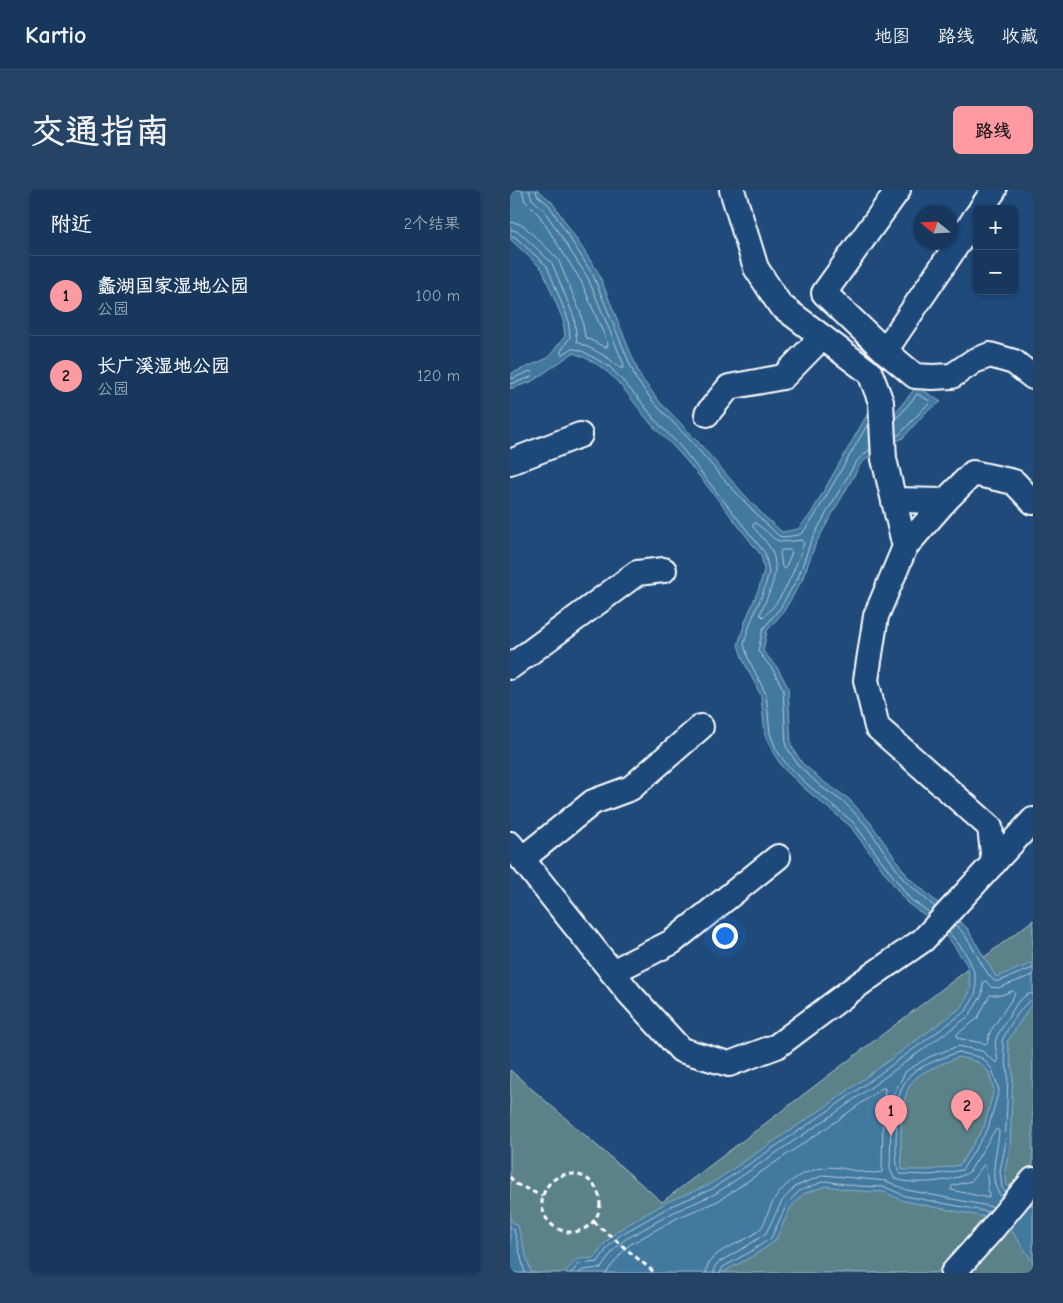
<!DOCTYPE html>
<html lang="zh">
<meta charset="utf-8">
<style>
:root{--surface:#17385c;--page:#244365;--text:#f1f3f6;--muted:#9eacbb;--line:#365272;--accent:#ff9aa2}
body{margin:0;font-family:"Comic Neue","LXGW WenKai TC",sans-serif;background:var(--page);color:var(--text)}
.controls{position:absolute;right:15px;top:15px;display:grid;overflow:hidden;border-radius:8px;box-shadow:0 1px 4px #0004}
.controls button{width:45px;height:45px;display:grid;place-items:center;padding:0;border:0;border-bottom:1px solid var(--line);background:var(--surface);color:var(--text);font:25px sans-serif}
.compass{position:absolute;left:403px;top:15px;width:45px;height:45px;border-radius:50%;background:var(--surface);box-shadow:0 1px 4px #0004;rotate:288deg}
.you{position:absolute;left:214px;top:745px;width:18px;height:18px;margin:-12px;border:4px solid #fff;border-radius:50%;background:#1a73e8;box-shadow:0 0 0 8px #1a73e833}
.badge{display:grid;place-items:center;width:32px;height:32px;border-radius:50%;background:var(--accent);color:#111;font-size:16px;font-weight:700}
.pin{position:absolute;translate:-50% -41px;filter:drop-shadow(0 1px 2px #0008)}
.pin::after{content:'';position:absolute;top:26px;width:18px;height:15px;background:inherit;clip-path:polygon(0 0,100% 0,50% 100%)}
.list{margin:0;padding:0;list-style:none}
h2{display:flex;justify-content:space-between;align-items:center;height:65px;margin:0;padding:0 20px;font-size:21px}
h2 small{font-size:16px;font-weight:400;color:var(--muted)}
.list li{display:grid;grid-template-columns:32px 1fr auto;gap:15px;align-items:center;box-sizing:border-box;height:80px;padding:0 20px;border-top:1px solid var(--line)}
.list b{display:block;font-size:19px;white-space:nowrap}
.list p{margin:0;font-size:16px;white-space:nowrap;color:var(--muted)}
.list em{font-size:16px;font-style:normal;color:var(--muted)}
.map{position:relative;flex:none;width:523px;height:1083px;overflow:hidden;border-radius:8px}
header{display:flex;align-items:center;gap:30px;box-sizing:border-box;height:70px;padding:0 25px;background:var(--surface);border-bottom:1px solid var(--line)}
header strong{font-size:24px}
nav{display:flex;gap:28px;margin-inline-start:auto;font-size:18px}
.intro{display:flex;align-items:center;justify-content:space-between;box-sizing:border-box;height:120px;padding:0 30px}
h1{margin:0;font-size:35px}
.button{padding:12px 22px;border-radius:8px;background:var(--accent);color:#111;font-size:18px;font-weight:700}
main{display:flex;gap:30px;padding:0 30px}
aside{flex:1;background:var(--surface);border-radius:8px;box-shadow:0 1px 4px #0004}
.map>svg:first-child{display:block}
.green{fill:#5b8289;stroke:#adc0c4}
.water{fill:#42799f;stroke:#8eafc5;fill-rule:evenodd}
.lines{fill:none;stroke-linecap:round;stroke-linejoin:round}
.shore{stroke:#b3c9d9;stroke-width:1}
.minor-casing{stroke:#fff;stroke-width:28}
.path{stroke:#fff;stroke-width:3;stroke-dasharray:5 4;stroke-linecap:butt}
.minor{stroke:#1f4a7a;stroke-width:24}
</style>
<header>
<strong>Kartio</strong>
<nav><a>地图</a><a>路线</a><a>收藏</a></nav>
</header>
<div class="intro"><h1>交通指南</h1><a class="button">路线</a></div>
<main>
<aside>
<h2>附近<small>2个结果</small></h2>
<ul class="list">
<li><span class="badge">1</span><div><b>蠡湖国家湿地公园</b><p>公园</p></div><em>100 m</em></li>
<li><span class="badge">2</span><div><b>长广溪湿地公园</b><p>公园</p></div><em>120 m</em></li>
</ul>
</aside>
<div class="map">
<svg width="523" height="1083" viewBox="0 0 523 1083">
<rect width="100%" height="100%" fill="#1f4a7a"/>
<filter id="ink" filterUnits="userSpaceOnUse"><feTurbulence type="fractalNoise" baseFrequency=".02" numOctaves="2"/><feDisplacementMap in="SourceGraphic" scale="10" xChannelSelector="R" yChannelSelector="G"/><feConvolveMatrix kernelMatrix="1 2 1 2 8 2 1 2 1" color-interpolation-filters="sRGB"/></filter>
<g filter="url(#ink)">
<!-- green -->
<path class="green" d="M523,730V1083H0V880L152,1012Z"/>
<!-- water -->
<g class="water">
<path d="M0,0H28L42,12L88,82L130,186L149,211L184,247L222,291L254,326L272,342L288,339L300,325L358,223H385L407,196L431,212L416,222L393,248L364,262L350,275L306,353L292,390L274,421L257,441L253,461L267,477L278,497L281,555L292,573L314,592L339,609L360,632L398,687L457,738L486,787L523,773V812L497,852L503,884L500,958L495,980L497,996L515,1014L523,1016V1072L502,1041L480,1028L394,1011L374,1002L348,1001L316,996L293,1004L281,1017L265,1051L243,1066L211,1083H54L67,1069L85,1068L94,1054L107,1041L159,1011L199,995L318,915L452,817L461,799L457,775L442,753L419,728L397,713L340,636L295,599L273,578L262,561L255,545L251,506L233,470L228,455L235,432L249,398L254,380L251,365C223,330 196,292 165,258C157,250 148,242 141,234C116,204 103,176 63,163L21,192L0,199V184L38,168L55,146L53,130L32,79L0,49ZM449,867L468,872L478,881L484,899L474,937L450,975L421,980H392C391,957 387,901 407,887C419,878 435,873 449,867Z"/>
<path d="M0,1029L8,1037L21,1083H0Z"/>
</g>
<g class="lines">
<!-- shore -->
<g class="shore">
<path d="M26,0L27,5L39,15L83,85L126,189L145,214L181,251L218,294L251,329L269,346L273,347L289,345L293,342L304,327L359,232"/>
<path d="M0,32L7,33L14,36L48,69L71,124L75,147L94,157H97L98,154L71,91L29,25L15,11L12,0"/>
<path d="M0,39L9,42L42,73L64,127L67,152C82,159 98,166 110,178H113L114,175L78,88L34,20L22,9L19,0"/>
<path d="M0,46L5,47L37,76L58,129L60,147L51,161V164H53L61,159H65L74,162L100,177L130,210L145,230L170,256L255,363L259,382L254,400L240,434L234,454L238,468L256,504L260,543L266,559L277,575L298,595L343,632L400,709L420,723"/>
<path d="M0,188H4L20,181L23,184L19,188L0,194"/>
<path d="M385,228L389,226L407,204L420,211L419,214L413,219L390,244L386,246"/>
<path d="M360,259L346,272L318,320L301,351L288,388L270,418L253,439L248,461L263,480L273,499L276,556L288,575L310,596L335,613L356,635L394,690L425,717"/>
<path d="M245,333C269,348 258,355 291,350L294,353C286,377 273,411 253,427L250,424C258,405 272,380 261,359C256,351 249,344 243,337V335Z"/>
<path d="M272,360H280L282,362L275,379L272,377L270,363Z"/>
<path d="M445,734C462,749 468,774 484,791H489L523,778"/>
<path d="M503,801L505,804L480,842L477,854L447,848V844L467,829L480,805H491Z"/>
<path d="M449,862L472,868L482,879L489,900L478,939L452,980L421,985L390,984C383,977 387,919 389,907C390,900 397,887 402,883C413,875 436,866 449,862Z"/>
<path d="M474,975L476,977L479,1008L441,1000L442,996L461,991Z"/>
<path d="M496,1002L492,998L490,981L495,957L497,914L498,884L492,851C496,841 513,811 523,810"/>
<path d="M492,1007C476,992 488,961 489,941L487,939L485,940L460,981C449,992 397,996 384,988L380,979L381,928L383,905L396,881L419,867L448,856L472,861L485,872H488L485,852L487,846L507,813L516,805L523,803"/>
<path d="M0,1036L4,1040L15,1083"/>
<path d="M61,1083L69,1074L88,1072L98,1057L110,1045L161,1016L202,999L321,919L456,821C459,815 466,806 466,799C467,777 453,757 438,742"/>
<path d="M69,1083L73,1080L91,1078L103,1061L114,1050L164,1022L205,1004L324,924L459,826L472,805L473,792L476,791L481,797L488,798L523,785"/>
<path d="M96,1083L109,1066L119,1055L167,1028L208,1011L328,930L372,898H375L373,928L372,982C353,986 329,974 312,978C287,983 270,996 260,1018C257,1024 255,1034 250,1039C235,1055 197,1058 196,1083"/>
<path d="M204,1083L205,1076L209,1072L237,1056L256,1043L272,1011L286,996L314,985L376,991L397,1000L483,1017"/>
<path d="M210,1083L213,1077L240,1062L261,1048L277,1014L289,1001L315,991L348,996L375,997L395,1006L479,1022"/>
</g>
<defs>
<g id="minor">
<path d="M222,0L246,78L270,115L360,183L371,212L374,269L395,357L366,426L356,490L367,537L480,637L484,673"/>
<path d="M388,0L314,103L375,161L467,25"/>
<path d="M471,19L484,0"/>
<path d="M375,161L405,186L422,187L442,186L464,171L480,165L504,172L523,187"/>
<path d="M197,224L219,197L273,187L312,147"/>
<path d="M0,272L70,245"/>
<path d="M384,310L435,311"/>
<path d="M395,357L435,311L463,283L504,292L523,312"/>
<path d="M0,477L127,383L154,380"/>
<path d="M0,654L119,803L171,860L219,874L267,856L351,793L413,750L523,630"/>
<path d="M12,669L83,612L121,598L191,537"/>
<path d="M102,782L162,752L268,667"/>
<path d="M443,1083L479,1043L523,990"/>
</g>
</defs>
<!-- minor casing -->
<use href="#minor" class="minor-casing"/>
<!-- path -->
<g class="path">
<circle cx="61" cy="1013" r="29"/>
<path d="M0,987L6,994L32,1006"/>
<path d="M84,1032L145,1083"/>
</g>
<!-- minor -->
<use href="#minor" class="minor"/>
</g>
</g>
</svg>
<div class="controls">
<button>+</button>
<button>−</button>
</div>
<svg class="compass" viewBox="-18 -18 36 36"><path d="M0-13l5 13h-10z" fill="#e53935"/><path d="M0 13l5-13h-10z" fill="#9eacbb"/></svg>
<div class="you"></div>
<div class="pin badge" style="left:381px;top:946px">1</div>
<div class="pin badge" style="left:457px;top:941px">2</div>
</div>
</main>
